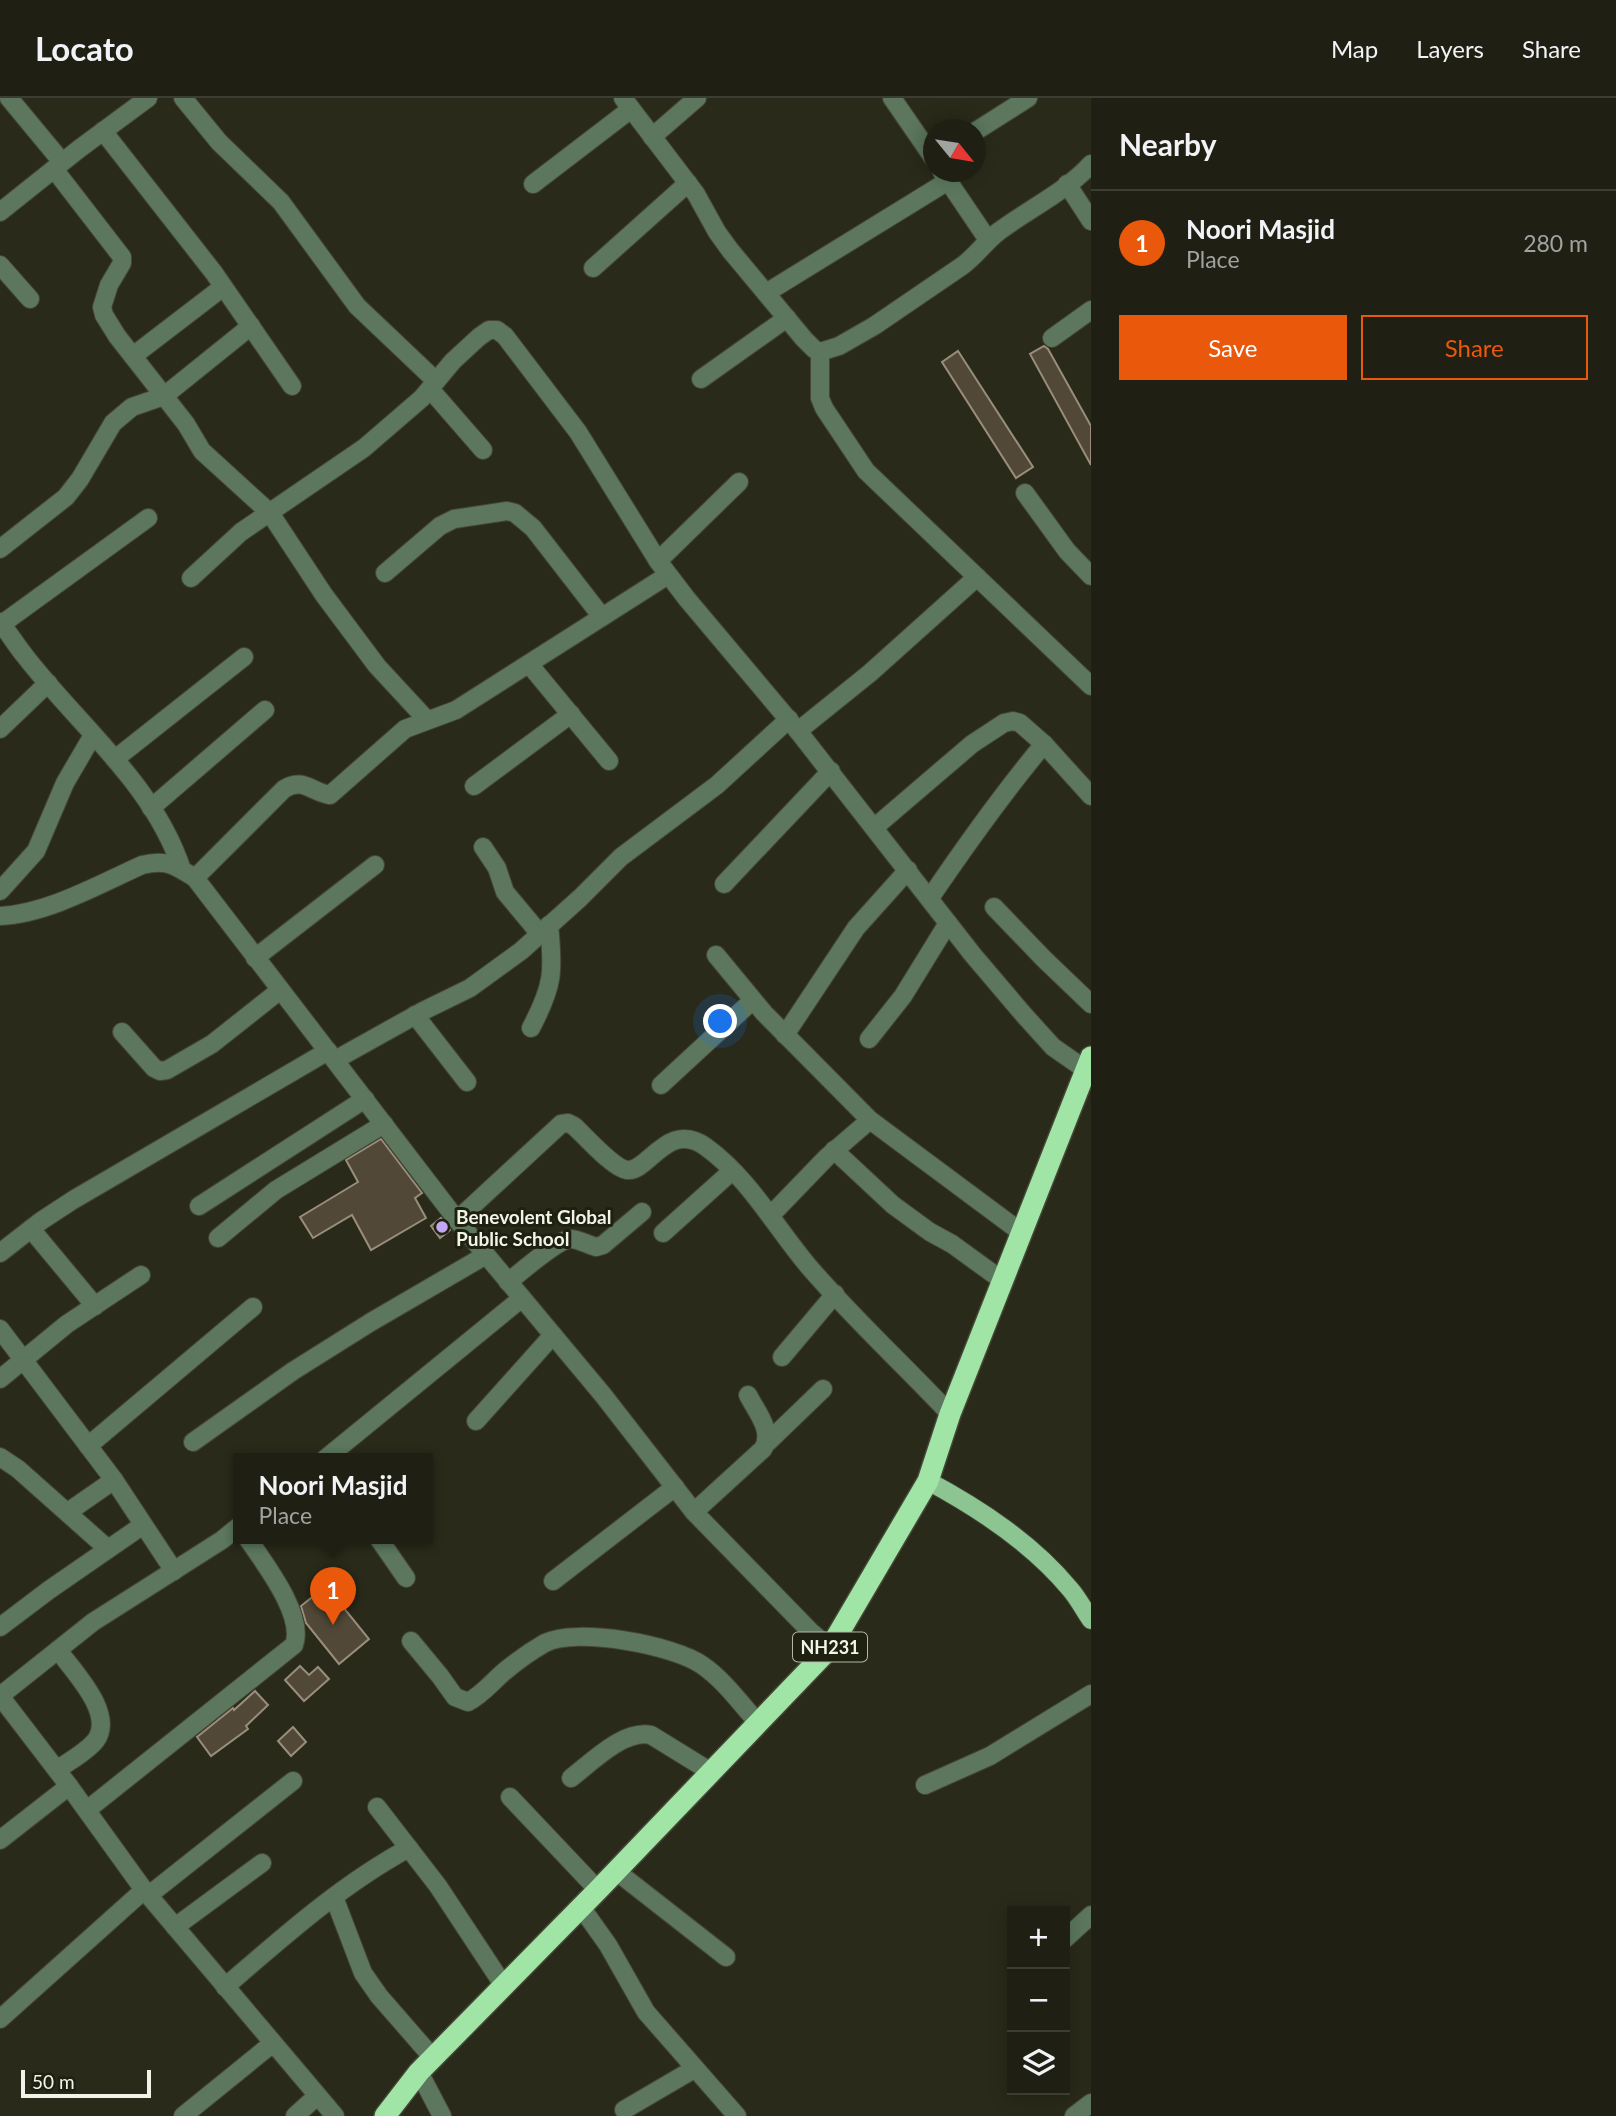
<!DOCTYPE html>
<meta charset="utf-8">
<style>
:root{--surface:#1f2013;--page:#2c2d21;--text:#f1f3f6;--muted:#a1a3a0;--line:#3c3e33;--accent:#ea580c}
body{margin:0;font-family:Lato,sans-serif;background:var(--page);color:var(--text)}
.controls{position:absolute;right:21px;bottom:21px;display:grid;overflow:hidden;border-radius:0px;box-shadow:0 4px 18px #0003}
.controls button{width:63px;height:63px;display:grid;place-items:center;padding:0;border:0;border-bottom:2px solid var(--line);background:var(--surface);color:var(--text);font:35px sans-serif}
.compass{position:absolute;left:923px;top:21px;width:63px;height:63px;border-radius:50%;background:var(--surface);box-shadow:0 4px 18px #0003;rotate:120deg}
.scale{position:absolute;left:21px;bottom:18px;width:130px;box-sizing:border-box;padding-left:7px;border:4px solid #f3f4e9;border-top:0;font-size:19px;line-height:24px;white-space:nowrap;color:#f3f4e9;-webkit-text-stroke:5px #1f2110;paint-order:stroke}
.you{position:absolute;left:721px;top:924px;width:24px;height:24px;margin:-18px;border:5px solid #fff;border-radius:50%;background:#1a73e8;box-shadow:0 0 0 10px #1a73e833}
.badge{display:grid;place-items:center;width:46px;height:46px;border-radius:50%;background:var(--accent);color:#fff;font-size:23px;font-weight:700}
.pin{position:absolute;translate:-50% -58px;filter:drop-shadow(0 2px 4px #0008)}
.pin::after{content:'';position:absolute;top:37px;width:24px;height:21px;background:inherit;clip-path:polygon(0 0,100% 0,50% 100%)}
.popup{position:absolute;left:233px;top:1355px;width:200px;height:91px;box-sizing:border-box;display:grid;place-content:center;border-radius:0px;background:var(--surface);filter:drop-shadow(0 2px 5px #0005);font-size:23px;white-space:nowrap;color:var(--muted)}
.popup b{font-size:26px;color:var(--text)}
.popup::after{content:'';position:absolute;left:50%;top:100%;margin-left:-14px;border:14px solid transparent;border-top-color:var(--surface)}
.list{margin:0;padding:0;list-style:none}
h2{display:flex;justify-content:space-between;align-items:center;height:91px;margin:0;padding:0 28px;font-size:30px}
h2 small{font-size:23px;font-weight:400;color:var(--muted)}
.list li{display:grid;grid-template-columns:46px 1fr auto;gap:21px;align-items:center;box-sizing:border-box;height:105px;padding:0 28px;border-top:2px solid var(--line)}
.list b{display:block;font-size:26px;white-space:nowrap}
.list p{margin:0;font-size:23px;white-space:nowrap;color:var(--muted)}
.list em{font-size:23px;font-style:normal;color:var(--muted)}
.actions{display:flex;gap:14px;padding:21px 28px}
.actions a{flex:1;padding:16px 0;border:2px solid var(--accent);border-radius:0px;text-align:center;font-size:24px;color:var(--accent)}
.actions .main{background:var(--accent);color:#fff}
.icon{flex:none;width:38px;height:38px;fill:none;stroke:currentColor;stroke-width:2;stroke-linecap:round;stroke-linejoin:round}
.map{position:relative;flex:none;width:1091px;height:2018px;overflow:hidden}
header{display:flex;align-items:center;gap:42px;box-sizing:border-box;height:98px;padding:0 35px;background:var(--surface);border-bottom:2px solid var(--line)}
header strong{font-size:33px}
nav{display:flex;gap:38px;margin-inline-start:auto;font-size:24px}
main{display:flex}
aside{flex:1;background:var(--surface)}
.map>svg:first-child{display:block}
.building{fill:#524837;stroke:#998d7b;stroke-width:2}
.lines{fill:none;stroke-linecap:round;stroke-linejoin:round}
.minor-casing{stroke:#454636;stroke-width:20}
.major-casing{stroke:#454636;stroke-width:20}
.highway-casing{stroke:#454636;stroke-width:24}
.minor{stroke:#5c775e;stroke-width:18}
.major{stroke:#8dc592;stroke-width:18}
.highway{stroke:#a0e4a6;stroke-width:21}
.poi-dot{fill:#c3a7f2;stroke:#1f2110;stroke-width:2.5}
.labels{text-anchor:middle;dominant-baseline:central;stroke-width:6;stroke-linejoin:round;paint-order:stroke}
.shield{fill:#1f2110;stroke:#b3b5a8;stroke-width:2}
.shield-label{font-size:18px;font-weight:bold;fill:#f3f4e9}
.poi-label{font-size:19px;font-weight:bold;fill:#f3f4e9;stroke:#1f2110;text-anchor:start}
</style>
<header>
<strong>Locato</strong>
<nav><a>Map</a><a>Layers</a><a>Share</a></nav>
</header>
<main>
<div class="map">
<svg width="1091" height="2018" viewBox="0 0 1091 2018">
<rect width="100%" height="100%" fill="#292a19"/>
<!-- building -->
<g class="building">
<path d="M1044,248L1048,251L1091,328V367L1030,256Z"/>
<path d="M958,253L1033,369L1016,380L942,264Z"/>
<path d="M381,1041L422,1095L415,1100L426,1120L371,1152L352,1117L313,1140L300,1119L358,1084L346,1062Z"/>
<path d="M441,1120L450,1132L440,1140L431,1128Z"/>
<path d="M326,1488L369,1541L339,1566L306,1525L301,1508Z"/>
<path d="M300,1568L309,1577L318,1569L329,1581L304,1603L285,1582Z"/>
<path d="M255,1593L268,1607L246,1628L248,1631L211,1658L197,1639L233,1610L234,1612Z"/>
<path d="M293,1629L306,1644L291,1658L278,1643Z"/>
</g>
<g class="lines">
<defs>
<g id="minor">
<path d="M9,0L62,64"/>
<path d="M183,0L219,44L281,104L357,208L436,283"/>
<path d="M623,0L696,96L717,134L730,152L804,241L814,251L820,254L839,248L874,228L962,168C976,158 985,144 998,134C1027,112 1067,93 1091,66"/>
<path d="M892,0L934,61"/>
<path d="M103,33L214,175L292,288"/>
<path d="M976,33L1028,0"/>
<path d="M652,39L697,0"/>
<path d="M54,71L122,159V165L109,187L102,209L104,217L117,238L186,326L202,353L270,415L324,497L377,568L427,622"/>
<path d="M942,74L988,142"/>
<path d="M533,86L631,11"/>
<path d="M1067,86L1091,123"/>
<path d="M0,114L79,51L148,0"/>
<path d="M0,167L30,201"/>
<path d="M593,170L688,85"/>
<path d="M766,195L948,83"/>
<path d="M1052,240L1091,212"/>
<path d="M820,254V300L824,310L866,373L1091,588"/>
<path d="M133,258L223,189"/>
<path d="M701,281L787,220"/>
<path d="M430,291L483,352"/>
<path d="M1025,395L1067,453L1091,478"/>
<path d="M0,451L66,399L80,381L113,325L132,309L164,298L251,228"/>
<path d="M658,463L739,384"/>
<path d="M385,475L440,428L454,421L507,413L515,415L533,430L602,519"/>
<path d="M191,480L241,434L364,350L422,300L453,263L479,239L489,232H497L505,238L578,334L658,463L687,501L798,633L973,857L1024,917L1053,949L1086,972"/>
<path d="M0,524C9,535 16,547 25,558C79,628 154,686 182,772"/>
<path d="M2,526L148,420"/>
<path d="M529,566L609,663"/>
<path d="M0,631L48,585"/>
<path d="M798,633L870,575L977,479"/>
<path d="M115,661L244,559"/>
<path d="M474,688L571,616"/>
<path d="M151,710L265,612"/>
<path d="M875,729L972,646L1004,625L1013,623L1020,625L1044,646L1091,698"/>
<path d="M483,749L497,770L505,794L540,836"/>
<path d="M195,780L284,691C303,679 311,694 330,697L405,631L456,612L668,477"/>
<path d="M724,786L831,673"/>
<path d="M0,793L36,753L65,685L93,637"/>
<path d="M930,800C966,747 1003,695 1044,646"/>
<path d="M994,809L1044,861L1091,906"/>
<path d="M0,818C47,816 100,786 142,767C166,761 175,767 195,780L457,1122L603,1297L694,1414L810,1533L830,1550"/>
<path d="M716,857L764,915L870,1022L1022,1135"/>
<path d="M255,860L375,767"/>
<path d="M415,917L467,984"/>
<path d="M531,930C553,888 554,875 549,827"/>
<path d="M122,934L154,970L160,973L167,972L212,946L279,893"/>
<path d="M785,937L856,830L908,772"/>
<path d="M869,941L903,898L948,825"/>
<path d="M335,962L423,913L470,890L521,853L580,800L621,759L717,687L789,621"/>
<path d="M661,987L753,902"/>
<path d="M834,1052L893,1107L930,1134L952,1146L1003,1183"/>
<path d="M199,1108L365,1001"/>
<path d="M771,1117L827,1059L870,1022"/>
<path d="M457,1122L561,1026L568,1025L574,1028C585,1038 613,1070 627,1072C648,1075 668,1021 706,1049C750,1081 775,1129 810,1170C854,1221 904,1267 950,1316"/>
<path d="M31,1131L95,1208"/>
<path d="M663,1135L732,1073"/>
<path d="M218,1140L276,1092L384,1026"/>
<path d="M0,1155L41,1123L73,1102L328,953"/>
<path d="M508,1184C521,1174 555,1144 569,1141C577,1140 588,1147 596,1149L603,1147L642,1114"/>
<path d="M0,1231L114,1382L174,1473"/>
<path d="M782,1259L835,1196"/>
<path d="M0,1281L67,1226L141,1177"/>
<path d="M476,1323L553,1237"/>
<path d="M193,1344L293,1273L371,1224L486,1157"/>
<path d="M768,1344L823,1291"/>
<path d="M88,1348L253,1209"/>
<path d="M0,1359L18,1371L108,1451"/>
<path d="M325,1361L522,1200"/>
<path d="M68,1414L114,1382"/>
<path d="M694,1414L763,1351C774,1333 756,1313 748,1297"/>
<path d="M379,1441L406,1480"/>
<path d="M553,1483L675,1389"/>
<path d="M0,1529L49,1492L143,1427"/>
<path d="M411,1543L440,1578L455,1599L468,1604C482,1597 493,1583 505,1573C517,1563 531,1553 545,1545C577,1529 673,1547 702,1567C724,1582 741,1606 758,1625"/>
<path d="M0,1598L69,1688L144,1792L335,2018"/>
<path d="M0,1598L93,1524L222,1442L238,1429"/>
<path d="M57,1672C69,1663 87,1654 96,1642C115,1615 73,1573 58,1552"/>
<path d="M571,1680C592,1664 624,1631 651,1637L711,1674"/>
<path d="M925,1687L990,1658L1091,1596"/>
<path d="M510,1699L598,1792"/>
<path d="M377,1709L438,1788L504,1888"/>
<path d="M87,1712L294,1547C305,1517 264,1465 248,1441"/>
<path d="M0,1742L69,1688"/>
<path d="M616,1773L726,1859"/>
<path d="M149,1797L293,1683"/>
<path d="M334,1799L363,1875L379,1898L433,1960"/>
<path d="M581,1809L608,1847L646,1914L737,2018"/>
<path d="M175,1829L262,1765"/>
<path d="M1065,1841L1091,1817"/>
<path d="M225,1889C283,1839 342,1786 409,1750"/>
<path d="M0,1921L144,1792"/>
<path d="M419,1974L442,2018"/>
<path d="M624,2012L694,1971"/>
<path d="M183,2018L273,1945"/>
<path d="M295,2018L317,1998"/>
<path d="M1074,2018L1091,2005"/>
</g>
<path id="major" d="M928,1383C980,1411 1032,1445 1070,1491C1078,1500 1084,1512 1091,1522"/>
<path id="highway" d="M385,2018L419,1974L598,1792L830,1550L928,1383L950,1316L1091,959"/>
</defs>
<!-- minor casing -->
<use href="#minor" class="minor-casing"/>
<!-- major casing -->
<use href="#major" class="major-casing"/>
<!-- highway casing -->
<use href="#highway" class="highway-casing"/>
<!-- minor -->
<use href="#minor" class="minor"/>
<!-- major -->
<use href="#major" class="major"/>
<!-- highway -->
<use href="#highway" class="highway"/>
</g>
<!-- markers -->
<circle class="poi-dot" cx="442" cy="1129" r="7"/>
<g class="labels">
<!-- shield labels -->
<rect class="shield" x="793" y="1534.5" width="74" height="29" rx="5"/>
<g class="shield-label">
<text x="830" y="1549">NH231</text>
</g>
<!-- poi labels -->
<g class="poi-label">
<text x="456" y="1118">Benevolent Global<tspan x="456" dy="22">Public School</tspan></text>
</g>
</g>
</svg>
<div class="controls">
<button>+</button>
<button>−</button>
<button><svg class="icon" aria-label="layers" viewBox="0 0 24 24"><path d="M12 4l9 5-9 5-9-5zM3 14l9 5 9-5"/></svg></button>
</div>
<svg class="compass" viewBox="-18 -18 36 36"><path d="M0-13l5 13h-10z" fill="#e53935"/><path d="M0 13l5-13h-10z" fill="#a1a3a0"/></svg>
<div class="scale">50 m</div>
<div class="you"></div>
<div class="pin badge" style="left:333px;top:1527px">1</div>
<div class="popup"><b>Noori Masjid</b>Place</div>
</div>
<aside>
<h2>Nearby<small></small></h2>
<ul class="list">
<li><span class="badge">1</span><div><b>Noori Masjid</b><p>Place</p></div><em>280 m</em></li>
</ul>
<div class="actions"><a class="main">Save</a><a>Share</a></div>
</aside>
</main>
